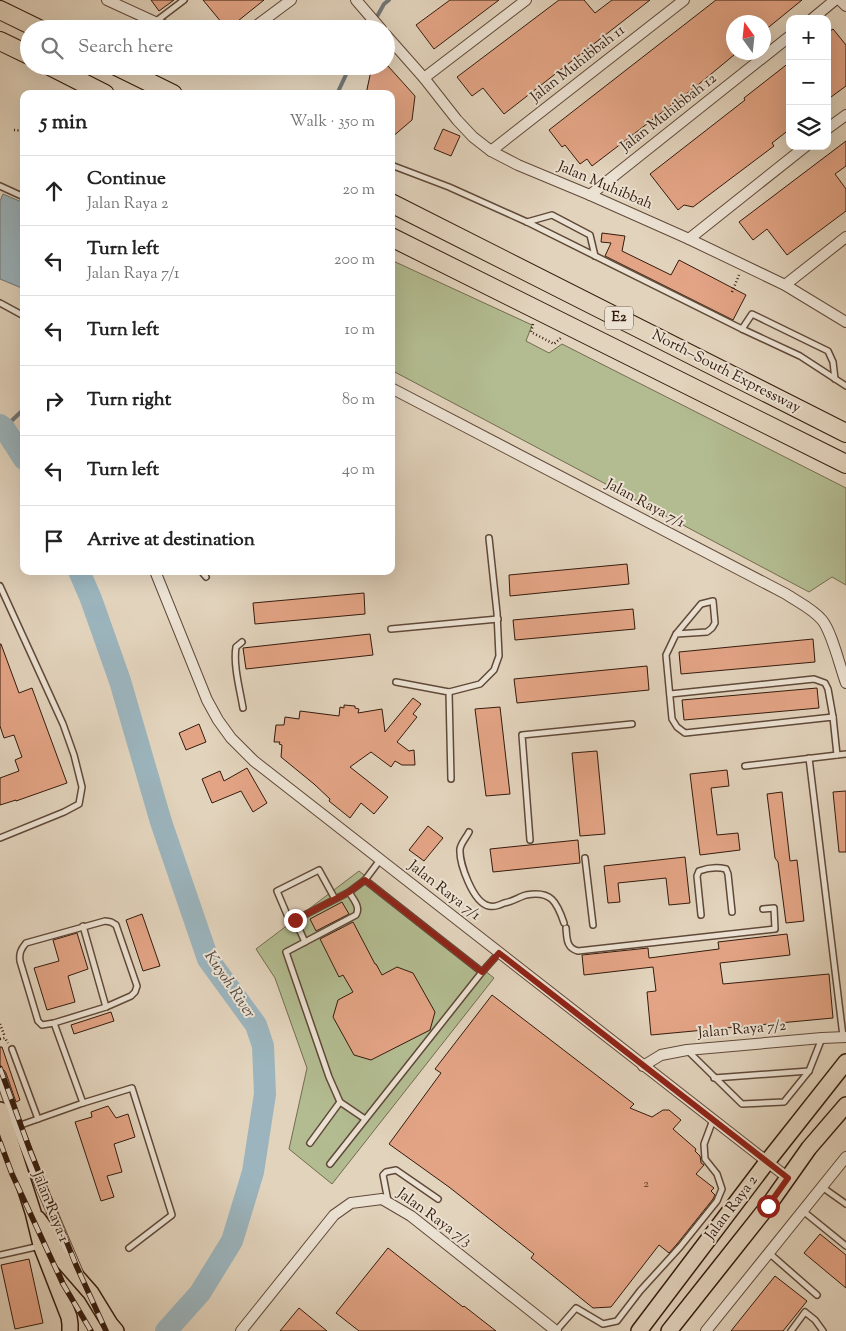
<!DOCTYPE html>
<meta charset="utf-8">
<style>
:root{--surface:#fff;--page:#f6f6f6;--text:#222;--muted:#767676;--line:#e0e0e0}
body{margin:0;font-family:"Sorts Mill Goudy",serif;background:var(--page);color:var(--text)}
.controls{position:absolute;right:15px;top:15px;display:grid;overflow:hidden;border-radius:10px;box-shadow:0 5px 20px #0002}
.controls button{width:45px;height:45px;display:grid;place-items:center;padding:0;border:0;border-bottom:1px solid var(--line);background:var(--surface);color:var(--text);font:25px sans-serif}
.compass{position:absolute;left:726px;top:15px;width:45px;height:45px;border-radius:50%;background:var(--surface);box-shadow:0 5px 20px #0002;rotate:345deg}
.stop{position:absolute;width:15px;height:15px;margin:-11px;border:4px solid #8f2418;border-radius:50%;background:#fff}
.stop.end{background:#8f2418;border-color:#fff;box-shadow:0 1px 5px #0008}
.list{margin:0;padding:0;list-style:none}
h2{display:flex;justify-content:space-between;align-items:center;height:65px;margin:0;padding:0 20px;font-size:21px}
h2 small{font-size:16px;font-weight:400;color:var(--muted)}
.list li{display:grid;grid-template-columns:32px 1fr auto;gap:15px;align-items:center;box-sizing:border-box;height:70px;padding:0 20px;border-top:1px solid var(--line)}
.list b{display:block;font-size:19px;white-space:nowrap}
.list p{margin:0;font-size:16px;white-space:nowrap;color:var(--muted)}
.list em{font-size:16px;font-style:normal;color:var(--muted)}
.icon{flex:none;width:28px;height:28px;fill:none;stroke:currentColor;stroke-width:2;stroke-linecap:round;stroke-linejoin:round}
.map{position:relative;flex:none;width:846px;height:1331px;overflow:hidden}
.search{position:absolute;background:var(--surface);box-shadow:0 5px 20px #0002;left:20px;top:20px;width:375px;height:55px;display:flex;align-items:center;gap:12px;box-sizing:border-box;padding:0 18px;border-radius:28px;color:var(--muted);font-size:19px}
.panel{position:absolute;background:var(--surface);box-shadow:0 5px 20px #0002;left:20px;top:90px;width:375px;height:485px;border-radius:10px}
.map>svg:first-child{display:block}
.green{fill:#b3bc91;stroke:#746c4f}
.water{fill:#9bb4bd;stroke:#727777}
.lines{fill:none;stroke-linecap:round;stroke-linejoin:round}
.stream{stroke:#727777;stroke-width:4}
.river{stroke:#9bb4bd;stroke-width:22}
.building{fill:#e3a485;stroke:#341b0d}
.service-casing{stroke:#604939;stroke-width:8}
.minor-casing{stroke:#604939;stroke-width:12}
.primary-casing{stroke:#341b0d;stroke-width:18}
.motorway-casing{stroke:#341b0d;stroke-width:20}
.path{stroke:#341b0d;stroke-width:2.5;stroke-dasharray:1 2.5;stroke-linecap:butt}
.service{stroke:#ece2d3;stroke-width:5}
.minor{stroke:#ece2d3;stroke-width:10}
.primary{stroke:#e2d3bc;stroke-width:15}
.motorway{stroke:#e2d3bc;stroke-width:18}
.rail-casing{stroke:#341b0d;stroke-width:5.5}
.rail{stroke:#ece2d3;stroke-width:4;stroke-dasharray:11;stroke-linecap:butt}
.route{stroke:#8f2418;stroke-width:6}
.labels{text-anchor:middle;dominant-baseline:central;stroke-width:4;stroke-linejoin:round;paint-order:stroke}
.number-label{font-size:12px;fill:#603d2b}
.shield{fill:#ece2d3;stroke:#6b5748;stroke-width:1}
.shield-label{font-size:14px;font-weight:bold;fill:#341b0d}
.street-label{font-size:15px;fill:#341b0d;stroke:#ece2d3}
.water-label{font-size:16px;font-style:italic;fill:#534942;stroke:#ece2d3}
</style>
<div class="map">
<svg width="846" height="1331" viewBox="0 0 846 1331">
<rect width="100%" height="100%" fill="#e2d3bc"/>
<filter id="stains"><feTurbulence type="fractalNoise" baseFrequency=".004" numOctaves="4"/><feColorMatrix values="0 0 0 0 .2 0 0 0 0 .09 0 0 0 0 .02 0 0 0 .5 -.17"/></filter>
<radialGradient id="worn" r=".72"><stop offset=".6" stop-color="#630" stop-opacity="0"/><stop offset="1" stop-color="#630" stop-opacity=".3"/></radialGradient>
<!-- green -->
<g class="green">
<path d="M391,260L532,325L526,341L549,353L562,344L846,488V585L832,577L809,592L391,370Z"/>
<path d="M359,871L494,978L332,1184L289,1149L307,1068L275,978L256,949Z"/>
</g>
<!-- water -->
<path class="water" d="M3,194L24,203V289L0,279V201Z"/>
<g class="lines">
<!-- stream -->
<g class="stream">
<path d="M370,29L384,4L389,0"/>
<path d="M337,94L350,66"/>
<path d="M4,428L24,409"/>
</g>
<!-- river -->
<g class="river">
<path d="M0,425L4,428L24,459"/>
<path d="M79,571L91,599L120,681L161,822L208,959L256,1025L263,1046L265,1094L253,1172L232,1241L200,1293L166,1331"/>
</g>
</g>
<!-- building -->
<g class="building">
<path d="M151,0H174L159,11Z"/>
<path d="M203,0H264L228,29H227Z"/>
<path d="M450,0H499L434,49L416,25Z"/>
<path d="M559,0H584L595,13L612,0H650L504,114L483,88L472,96L457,77Z"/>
<path d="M716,0H802L764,31V22H734V55L699,84L592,166L587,159L580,164L565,145L562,147L549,130Z"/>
<path d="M833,29L846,45V86L827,100V33Z"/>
<path d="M790,62V129L772,143L774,146L693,207L684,205L678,210L650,174L745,100L744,98Z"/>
<path d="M372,66H388L415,96L412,120L391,138V94H366Z"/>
<path d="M443,129L460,136L451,156L434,149Z"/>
<path d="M846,141V166L835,174L846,189V211L787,255L767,229L753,240L739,222Z"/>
<path d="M602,233L625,236L622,251L671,275L679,260L746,295L733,320L605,256L611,243L601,242Z"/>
<path d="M627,564L629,584L510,596L509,575Z"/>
<path d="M364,593L365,614L255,624L253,603Z"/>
<path d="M633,609L635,629L515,640L513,620Z"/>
<path d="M370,634L373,655L246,669L243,648Z"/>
<path d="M813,639L815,662L681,674L679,652Z"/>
<path d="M0,644H1L19,693L32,688L67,783L16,801V800L0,805V778L19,771L15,760L22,757L14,735L4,738L0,726Z"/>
<path d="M647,666L649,690L517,703L514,679Z"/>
<path d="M817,688L819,708L684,720L682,700Z"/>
<path d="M413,698L421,704L413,714L417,717L397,742L409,751L414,750L415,765H402L395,761L391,767L371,752L350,767L388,797L374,814L361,803L350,818L329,801L330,799L314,784L281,757L282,745L279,744L280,742H274L276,725H284L285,717L299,719L300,711L339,716L340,707L344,708V705L355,706V708L359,709L358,713L382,709L385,732Z"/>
<path d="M500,707L510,794L486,796L475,709Z"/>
<path d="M199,724L206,742L186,750L179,733Z"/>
<path d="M597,751L605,834L580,836L572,753Z"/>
<path d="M247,768L267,803L253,812L241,791L212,803L202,779L220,771L224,781Z"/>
<path d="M727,770L729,786L711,788L717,835L738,833L740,850L700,855L690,774Z"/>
<path d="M846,791V852H839L833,792Z"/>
<path d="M782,792L790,861L797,860L804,921L786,923L778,862L775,858L767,794Z"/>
<path d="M428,826L443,838L424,861L409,850Z"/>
<path d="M578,840L580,863L493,872L490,849Z"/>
<path d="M685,857L690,903L669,905L666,878L618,883L620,902L608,903L604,866Z"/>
<path d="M342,902L349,914L316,931L310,919Z"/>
<path d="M142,914L160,966L143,971L126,920Z"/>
<path d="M353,922L375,964H376L382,975L397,967L413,973L435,1012L430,1030L371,1060L354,1055L333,1017L338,1000L353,992L343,975L339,977L320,939Z"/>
<path d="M77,933L88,969L68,976L75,1002L47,1010L34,968L59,961L53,940Z"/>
<path d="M787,934L790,955L720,963L723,984L829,974L833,1018L651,1035L647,992L656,991L653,967L584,975L582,955L648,948L649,958L719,949L718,942Z"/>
<path d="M492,995L634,1104L630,1108L652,1117L663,1110H669L681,1120L673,1129L696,1149L695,1151L700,1156L701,1162V1163L704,1165L696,1174L714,1188L711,1191L715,1195L713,1199L677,1244L669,1253L659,1245L611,1307L593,1308L531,1258L534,1254L449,1187L389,1144L441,1073L435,1069Z"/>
<path d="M111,1012L114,1021L74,1034L71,1025Z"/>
<path d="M0,1047H2L20,1100L16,1102L6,1073L4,1070L0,1068Z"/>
<path d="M108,1106L116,1118L128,1114L135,1137L114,1144L122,1172L107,1176L114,1197L101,1201L75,1122L92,1117L91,1112Z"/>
<path d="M820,1234L846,1255V1288L804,1253Z"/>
<path d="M388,1248L463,1307L464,1306L496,1331H359L336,1313Z"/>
<path d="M29,1259L43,1323L15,1329L1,1265Z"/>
<path d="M775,1276L807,1301L783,1331H731Z"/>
<path d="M299,1308L327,1331H280Z"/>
</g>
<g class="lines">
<defs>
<g id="service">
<path d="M155,22L184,0"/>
<path d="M391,165L449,187L527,222L742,329L800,356L846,386"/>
<path d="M0,186L24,197"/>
<path d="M527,222L552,215L590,235L595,256"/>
<path d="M0,303L24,316"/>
<path d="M742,329L752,314L828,351L833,362L835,379"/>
<path d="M201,571L206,577"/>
<path d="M0,586L63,724L74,755L82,787L79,804L64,812L0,838"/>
<path d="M391,629L498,619"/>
<path d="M676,634L707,632L712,628L715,623L713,601L701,604L676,634L666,655L672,719L677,727L685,733L833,717L837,755"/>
<path d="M242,642L236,647C233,665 240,690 243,708"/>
<path d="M396,682L449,692L451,779"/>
<path d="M449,692L480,684L494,670L499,656L497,613L489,538"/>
<path d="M670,694L814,679L825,683L828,689L833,717"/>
<path d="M809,758L843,1036"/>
<path d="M745,766L846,754"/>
<path d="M469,832C466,838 461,843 460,849C459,863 473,903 489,906C493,907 500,905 504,903C512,902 519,897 526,895C551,890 557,902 564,923"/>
<path d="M530,840L522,735L632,724"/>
<path d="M585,858L593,925"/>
<path d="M365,880L482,972"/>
<path d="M349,892C353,899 361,907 356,915L286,952L329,1077L340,1102L365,1119"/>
<path d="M701,915L697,876L699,871C707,868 718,867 726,869L728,874L732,912"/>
<path d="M295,920L288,917L277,891L319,870L335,899"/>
<path d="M105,921L111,922L116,925L137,986L135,992L131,996L106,1007L54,1023L42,1025L38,1021L20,961C19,953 21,949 26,943Z"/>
<path d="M83,926L106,1007"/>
<path d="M566,928C567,938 566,948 578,951L775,929L774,908L763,909"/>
<path d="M305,942L295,920L349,892L365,880L380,860"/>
<path d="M54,1023L83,1103L132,1088L172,1215L129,1248"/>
<path d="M12,1049L38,1119"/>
<path d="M688,1051L742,1104L784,1102L809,1071L822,1038"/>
<path d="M714,1078L809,1071"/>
<path d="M18,1126L83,1103"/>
<path d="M310,1143L340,1102"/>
<path d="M330,1164L482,972L499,953"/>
<path d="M822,1187L846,1204"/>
<path d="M388,1201L383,1175L386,1172L396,1170L438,1199"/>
<path d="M803,1211L846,1246"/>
<path d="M769,1253L817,1295"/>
<path d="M0,1255L40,1246"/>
<path d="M556,1331L576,1308L603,1324L617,1321L640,1291L680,1247L717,1201L722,1189L717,1174L705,1159L704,1144L713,1120"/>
<path d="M791,1331L805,1312L815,1320L823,1331"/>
</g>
<g id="minor">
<path d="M107,0L155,22L174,29"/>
<path d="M356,0L381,29"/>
<path d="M840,0L846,6"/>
<path d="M812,19L835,0"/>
<path d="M252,29L291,0"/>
<path d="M386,35L424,78L457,120L473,137L491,151L518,165L590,195L689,239L785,285L846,322"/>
<path d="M424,78L526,0"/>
<path d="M827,129L846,115"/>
<path d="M491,151L684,0"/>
<path d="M590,195L790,36"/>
<path d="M689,239L806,146"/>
<path d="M785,285L846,237"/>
<path d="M391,388L786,594C798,602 813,609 822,620C832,632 840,667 846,683"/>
<path d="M155,571L207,700L218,720L231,738L254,761L788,1178"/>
<path d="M643,1066L661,1055L687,1050L822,1038L846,1037"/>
<path d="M0,1075L20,1133L40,1184L78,1273"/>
<path d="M241,1331L334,1215L351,1203L382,1199L411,1216L556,1331"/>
<path d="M706,1331L846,1157"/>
</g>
<g id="primary">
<path d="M0,1110L33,1212L41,1245L69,1317L70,1324V1331"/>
<path d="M38,1219L48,1233L56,1253L91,1293L110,1324L116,1331"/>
<path d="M639,1331L767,1162L846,1062"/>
<path d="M669,1331L768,1206L809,1148L846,1105"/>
</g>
<g id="motorway">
<path d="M0,10L39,29"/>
<path d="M0,41L29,55"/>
<path d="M50,66L105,94"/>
<path d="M116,66L173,94"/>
<path d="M391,203L846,433"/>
<path d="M391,237L846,464"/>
</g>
</defs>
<!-- service casing -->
<use href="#service" class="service-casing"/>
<!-- minor casing -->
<use href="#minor" class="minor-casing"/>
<!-- primary casing -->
<use href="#primary" class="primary-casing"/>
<!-- motorway casing -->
<use href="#motorway" class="motorway-casing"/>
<!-- path -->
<g class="path">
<path d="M14,130L24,131"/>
<path d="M732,292L739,275"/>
<path d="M533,324L531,332L554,344L562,337"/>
<path d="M0,1024L5,1037"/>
<path d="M0,1039L5,1038L8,1043"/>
</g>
<!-- service -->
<use href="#service" class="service"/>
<!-- minor -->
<use href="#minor" class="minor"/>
<!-- primary -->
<use href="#primary" class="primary"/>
<!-- motorway -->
<use href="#motorway" class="motorway"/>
<defs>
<g id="rail">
<path d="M0,1068L31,1153L76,1265L106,1331"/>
<path d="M0,1142L12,1174L63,1284L91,1331"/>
</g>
</defs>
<!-- rail casing -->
<use href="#rail" class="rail-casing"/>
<!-- rail -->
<use href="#rail" class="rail"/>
</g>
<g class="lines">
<!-- route -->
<path class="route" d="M295,920L349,892L365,880L482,972L499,953L788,1178L768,1206"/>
</g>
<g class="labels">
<!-- number labels -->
<g class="number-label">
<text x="646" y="1184">2</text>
</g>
<!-- shield labels -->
<rect class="shield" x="605" y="306.5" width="28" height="23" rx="4"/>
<g class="shield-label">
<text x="619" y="318">E2</text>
</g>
<!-- street labels -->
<g class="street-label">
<text transform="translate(578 64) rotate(-38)">Jalan Muhibbah 11</text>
<text transform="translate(669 113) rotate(-38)">Jalan Muhibbah 12</text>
<text transform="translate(605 186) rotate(23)">Jalan Muhibbah</text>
<text transform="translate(726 372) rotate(27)">North–South Expressway</text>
<text transform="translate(645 504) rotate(28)">Jalan Raya 7/1</text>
<text transform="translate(444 891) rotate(38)">Jalan Raya 7/1</text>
<text transform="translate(742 1030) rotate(-5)">Jalan Raya 7/2</text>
<text transform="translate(50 1207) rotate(68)">Jalan Raya 1</text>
<text transform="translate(732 1208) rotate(-53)">Jalan Raya 2</text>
<text transform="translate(434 1218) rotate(36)">Jalan Raya 7/3</text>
</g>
<!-- water labels -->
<g class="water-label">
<text transform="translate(229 985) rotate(56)">Kuyoh River</text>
</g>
</g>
<rect width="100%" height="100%" filter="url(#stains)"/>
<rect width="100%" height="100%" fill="url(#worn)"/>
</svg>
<div class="controls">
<button>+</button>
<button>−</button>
<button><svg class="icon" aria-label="layers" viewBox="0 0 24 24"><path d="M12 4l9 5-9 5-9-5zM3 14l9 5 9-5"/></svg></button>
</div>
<svg class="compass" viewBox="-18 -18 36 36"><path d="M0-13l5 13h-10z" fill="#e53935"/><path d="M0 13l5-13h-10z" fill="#767676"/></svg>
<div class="stop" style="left:768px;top:1206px"></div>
<div class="stop end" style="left:295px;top:920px"></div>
<div class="search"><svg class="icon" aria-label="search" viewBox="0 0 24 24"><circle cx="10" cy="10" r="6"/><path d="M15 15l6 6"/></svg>Search here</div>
<section class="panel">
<h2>5 min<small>Walk · 350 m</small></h2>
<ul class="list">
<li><svg class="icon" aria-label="ahead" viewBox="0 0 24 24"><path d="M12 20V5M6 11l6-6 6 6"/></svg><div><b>Continue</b><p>Jalan Raya 2</p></div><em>20 m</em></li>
<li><svg class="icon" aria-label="left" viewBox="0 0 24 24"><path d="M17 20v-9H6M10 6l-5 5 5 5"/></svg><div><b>Turn left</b><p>Jalan Raya 7/1</p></div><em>200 m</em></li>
<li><svg class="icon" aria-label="left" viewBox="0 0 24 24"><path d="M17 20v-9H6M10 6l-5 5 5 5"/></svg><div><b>Turn left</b></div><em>10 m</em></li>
<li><svg class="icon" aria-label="right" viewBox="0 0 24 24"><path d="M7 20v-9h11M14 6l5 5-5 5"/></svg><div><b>Turn right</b></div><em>80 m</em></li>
<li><svg class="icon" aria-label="left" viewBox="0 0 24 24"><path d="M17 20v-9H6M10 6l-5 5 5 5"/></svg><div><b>Turn left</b></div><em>40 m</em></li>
<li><svg class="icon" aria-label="arrive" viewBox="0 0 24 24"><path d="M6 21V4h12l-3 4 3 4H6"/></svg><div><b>Arrive at destination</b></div></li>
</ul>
</section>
</div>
